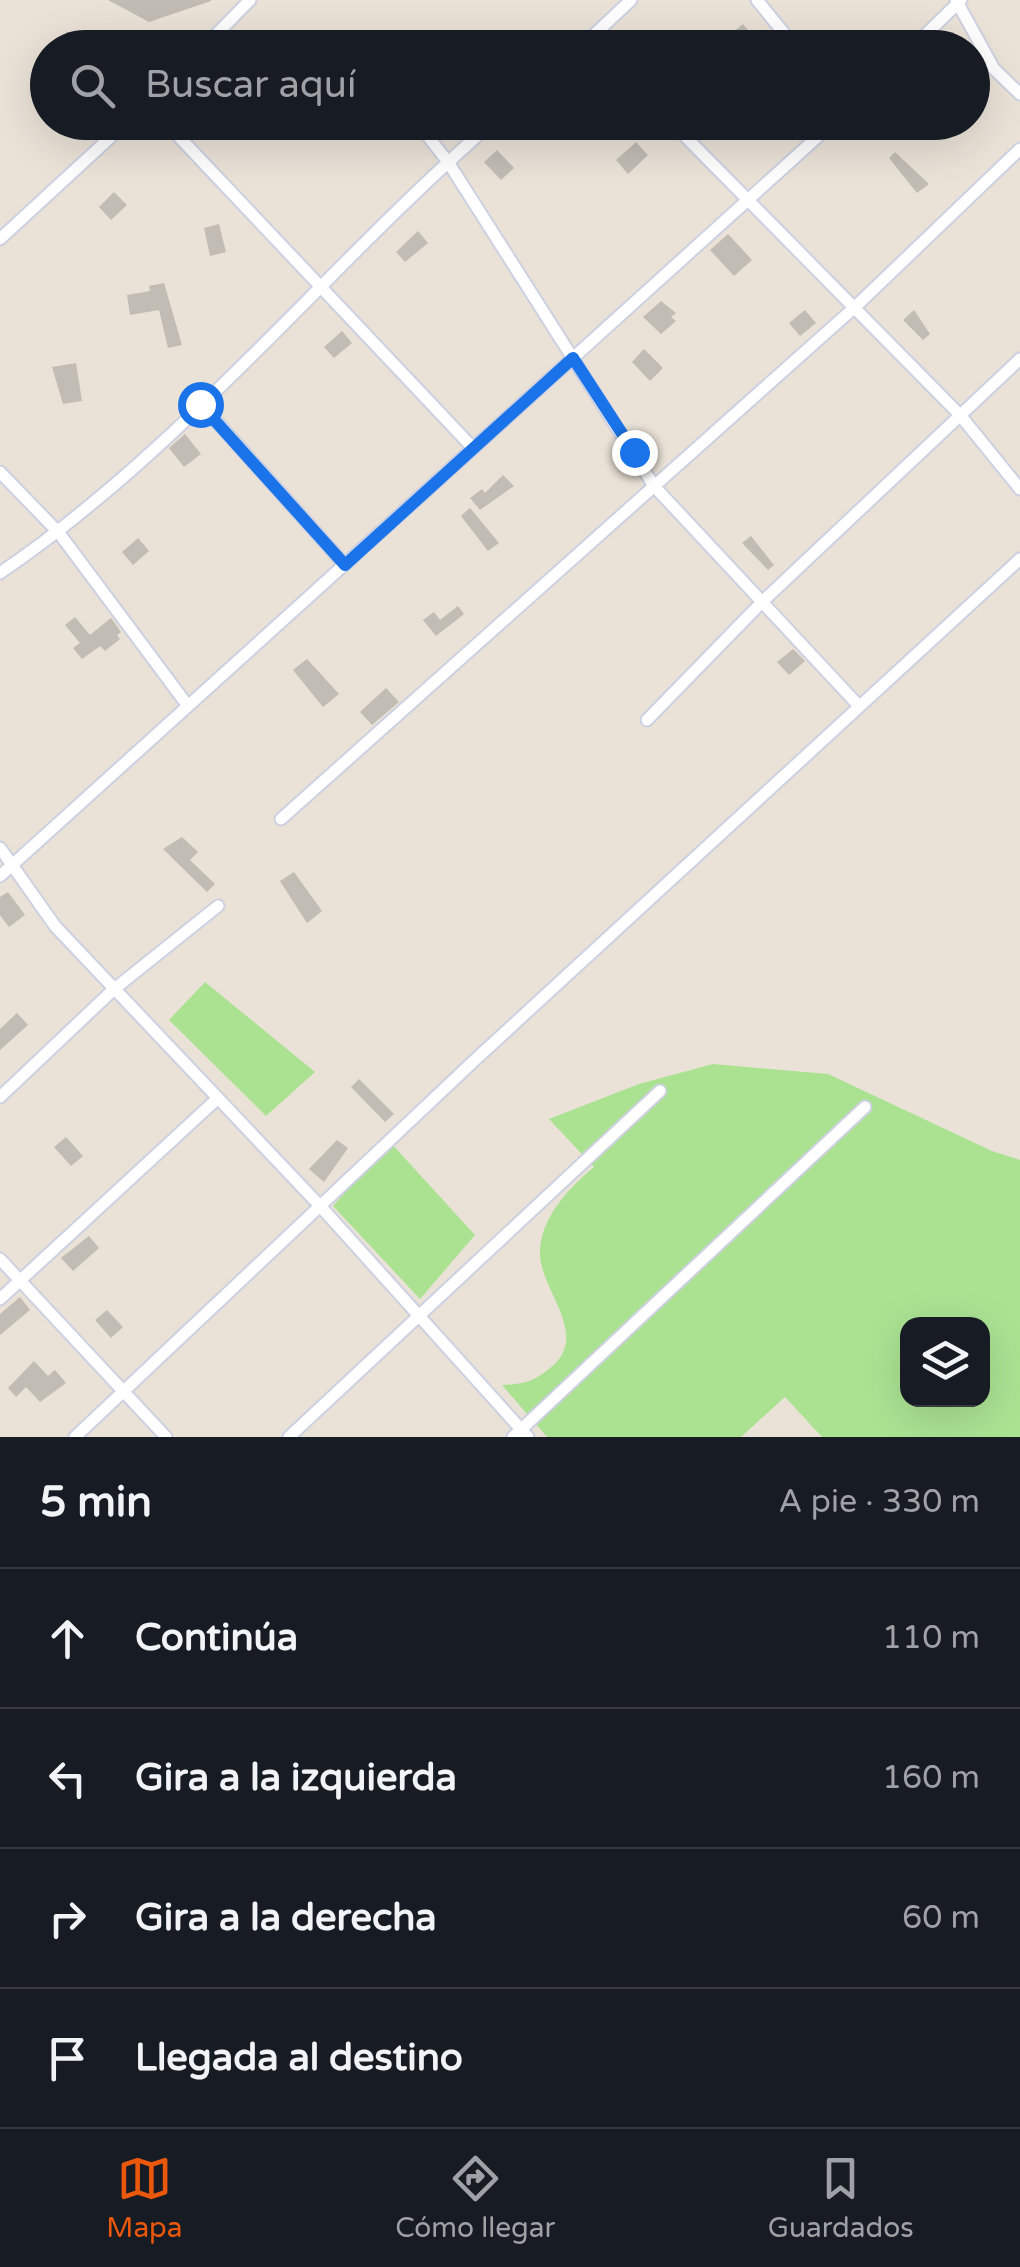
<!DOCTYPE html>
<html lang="es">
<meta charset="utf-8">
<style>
:root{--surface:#171b24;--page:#20242c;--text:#f1f3f6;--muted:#9ea1a6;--line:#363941;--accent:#ea580c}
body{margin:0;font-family:"Varela Round",sans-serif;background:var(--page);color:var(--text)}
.controls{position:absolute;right:30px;bottom:30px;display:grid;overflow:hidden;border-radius:20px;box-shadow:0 10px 40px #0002}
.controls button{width:90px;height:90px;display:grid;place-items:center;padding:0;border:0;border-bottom:2px solid var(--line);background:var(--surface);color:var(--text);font:50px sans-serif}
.stop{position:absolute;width:30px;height:30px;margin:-22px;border:8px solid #1a73e8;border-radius:50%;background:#fff}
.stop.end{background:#1a73e8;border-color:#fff;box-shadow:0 2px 10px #0008}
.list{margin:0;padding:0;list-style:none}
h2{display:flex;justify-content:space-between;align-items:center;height:130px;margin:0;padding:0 40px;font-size:42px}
h2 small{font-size:32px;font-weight:400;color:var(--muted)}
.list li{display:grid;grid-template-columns:65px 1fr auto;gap:30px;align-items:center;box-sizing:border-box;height:140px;padding:0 40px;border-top:2px solid var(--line)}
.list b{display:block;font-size:38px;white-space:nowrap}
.list em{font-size:32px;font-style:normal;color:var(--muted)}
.icon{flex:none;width:55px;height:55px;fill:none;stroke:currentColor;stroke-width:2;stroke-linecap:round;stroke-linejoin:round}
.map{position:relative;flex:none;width:1020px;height:1437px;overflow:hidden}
.search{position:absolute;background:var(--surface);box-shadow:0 10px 40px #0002;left:30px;right:30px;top:30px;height:110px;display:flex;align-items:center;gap:25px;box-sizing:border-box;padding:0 35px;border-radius:55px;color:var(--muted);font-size:38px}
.sheet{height:690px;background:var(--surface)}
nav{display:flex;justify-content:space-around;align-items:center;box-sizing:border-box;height:140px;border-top:2px solid var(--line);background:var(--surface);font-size:28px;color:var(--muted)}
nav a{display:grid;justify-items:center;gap:5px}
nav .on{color:var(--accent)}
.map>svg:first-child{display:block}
.green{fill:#aae292;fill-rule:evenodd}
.building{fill:#c1bcb4}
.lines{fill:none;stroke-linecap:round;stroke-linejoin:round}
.street-casing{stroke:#cdd0e0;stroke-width:15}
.street{stroke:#fff;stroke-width:11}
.route{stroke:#1a73e8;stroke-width:12}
</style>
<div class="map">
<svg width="1020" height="1437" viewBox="0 0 1020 1437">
<rect width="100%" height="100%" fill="#eae2d7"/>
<!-- green -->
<g class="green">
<path d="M205,982L315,1072L266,1116L169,1020Z"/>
<path d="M713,1064L828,1074L992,1151L1020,1160V1437H822L785,1397L741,1437H547L502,1385C524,1384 533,1382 550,1368C593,1334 537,1289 540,1249C543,1215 569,1188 594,1167L549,1119L639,1084ZM908,1324H982V1400H908Z"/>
<path d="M390,1142L475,1235L420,1299L333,1206Z"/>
</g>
<!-- building -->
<g class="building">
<path d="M108,0H211V1L149,22Z"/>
<path d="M743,24L763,48H736L727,37Z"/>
<path d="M636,142L648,155L628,174L616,160Z"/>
<path d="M497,150L514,168L501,180L484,162Z"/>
<path d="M895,152L929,184L917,193L889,158Z"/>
<path d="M114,192L127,205L111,220L99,207Z"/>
<path d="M219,224L226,252L210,256L204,228Z"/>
<path d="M418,231L428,243L405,262L396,252Z"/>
<path d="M728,234L752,260L734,276L710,250Z"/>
<path d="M164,283L182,345L168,348L159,310L130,315L127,295L150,291L149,286Z"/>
<path d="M661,301L676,313L671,317L676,321L661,334L643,317Z"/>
<path d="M805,310L816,323L800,336L789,323Z"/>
<path d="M914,310L930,334L923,340L903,320Z"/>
<path d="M342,331L352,343L334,358L324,347Z"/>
<path d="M644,349L663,368L650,381L632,362Z"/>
<path d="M76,363L82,401L63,404L52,367Z"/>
<path d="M185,434L201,454L184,467L169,448Z"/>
<path d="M503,475L514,486L480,510L470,498L482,489L485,493Z"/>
<path d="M470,508L499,543L488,551L461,516Z"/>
<path d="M751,536L774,565L768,570L742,543Z"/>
<path d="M138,538L149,551L133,565L122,552Z"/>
<path d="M458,606L464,614L436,636L423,620L434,612L440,620Z"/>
<path d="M75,617L90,635L111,618L121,632L117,635L120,639L105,651L100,646L82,659L73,648L80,643L65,625Z"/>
<path d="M793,649L805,661L789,675L777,662Z"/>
<path d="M307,659L339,694L323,707L293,670Z"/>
<path d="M386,688L399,702L372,725L360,712Z"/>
<path d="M182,837L198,852L190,860L215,884L207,892L163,849Z"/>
<path d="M294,872L322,911L307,923L280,881Z"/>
<path d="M8,892L25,915L9,927L0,915V897Z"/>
<path d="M17,1013L28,1025L0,1050V1029Z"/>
<path d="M359,1079L394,1114L385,1122L351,1087Z"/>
<path d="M66,1137L83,1156L71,1166L54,1147Z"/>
<path d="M337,1140L348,1148L324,1182L309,1169Z"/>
<path d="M89,1236L99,1248L73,1271L61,1258Z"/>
<path d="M20,1297L30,1310L0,1335V1314Z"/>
<path d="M107,1310L123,1327L111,1338L95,1320Z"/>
<path d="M34,1361L48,1376L55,1370L66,1383L40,1402L26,1387L16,1397L8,1388Z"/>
</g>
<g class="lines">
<defs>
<g id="street">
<path d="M757,0L796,48"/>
<path d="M956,0L994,69L1020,94"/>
<path d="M203,48L250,0"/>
<path d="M580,48L631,0"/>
<path d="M912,48L961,0"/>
<path d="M165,122L473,448"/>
<path d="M417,122L448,162L654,486L859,706"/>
<path d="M671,122L960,415L1020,489"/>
<path d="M0,239L127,122"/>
<path d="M201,404L345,565"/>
<path d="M0,472L59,533L188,706"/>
<path d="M0,573C184,448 325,268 493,122"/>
<path d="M647,720L762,602L1020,359"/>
<path d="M281,819L855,307L1020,149"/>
<path d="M0,848L55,926L321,1207L528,1437"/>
<path d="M0,876L834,122"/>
<path d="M0,1097L113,990L218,906"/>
<path d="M0,1259L166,1437"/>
<path d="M0,1299L217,1099"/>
<path d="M75,1437L477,1058L1020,559"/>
<path d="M289,1437L660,1091"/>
<path d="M513,1437L865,1107"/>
</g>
</defs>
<!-- street casing -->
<use href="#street" class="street-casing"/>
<!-- street -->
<use href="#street" class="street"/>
</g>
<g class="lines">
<!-- route -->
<path class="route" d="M200,404L345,565L573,358L634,452"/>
</g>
</svg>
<div class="controls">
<button><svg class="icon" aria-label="layers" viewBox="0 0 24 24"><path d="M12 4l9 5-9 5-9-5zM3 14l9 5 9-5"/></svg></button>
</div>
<div class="stop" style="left:200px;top:404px"></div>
<div class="stop end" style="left:634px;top:452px"></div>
<div class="search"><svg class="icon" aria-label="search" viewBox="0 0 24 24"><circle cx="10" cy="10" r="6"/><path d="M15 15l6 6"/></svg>Buscar aquí</div>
</div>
<section class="sheet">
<h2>5 min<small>A pie · 330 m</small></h2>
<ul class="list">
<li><svg class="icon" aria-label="ahead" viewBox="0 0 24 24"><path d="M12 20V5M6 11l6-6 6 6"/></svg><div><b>Continúa</b></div><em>110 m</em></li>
<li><svg class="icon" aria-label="left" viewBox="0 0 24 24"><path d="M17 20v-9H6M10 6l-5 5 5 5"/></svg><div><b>Gira a la izquierda</b></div><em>160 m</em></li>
<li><svg class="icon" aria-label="right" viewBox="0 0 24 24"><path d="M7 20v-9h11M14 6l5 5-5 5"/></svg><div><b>Gira a la derecha</b></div><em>60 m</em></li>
<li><svg class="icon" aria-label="arrive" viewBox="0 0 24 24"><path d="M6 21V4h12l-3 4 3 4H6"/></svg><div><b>Llegada al destino</b></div></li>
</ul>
</section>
<nav>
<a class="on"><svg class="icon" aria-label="map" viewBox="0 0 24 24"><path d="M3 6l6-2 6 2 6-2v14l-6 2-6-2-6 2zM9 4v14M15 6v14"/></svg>Mapa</a>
<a><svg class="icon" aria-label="directions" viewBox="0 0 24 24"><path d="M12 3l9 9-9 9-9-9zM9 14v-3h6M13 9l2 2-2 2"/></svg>Cómo llegar</a>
<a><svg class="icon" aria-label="saved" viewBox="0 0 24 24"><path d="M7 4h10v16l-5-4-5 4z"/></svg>Guardados</a>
</nav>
